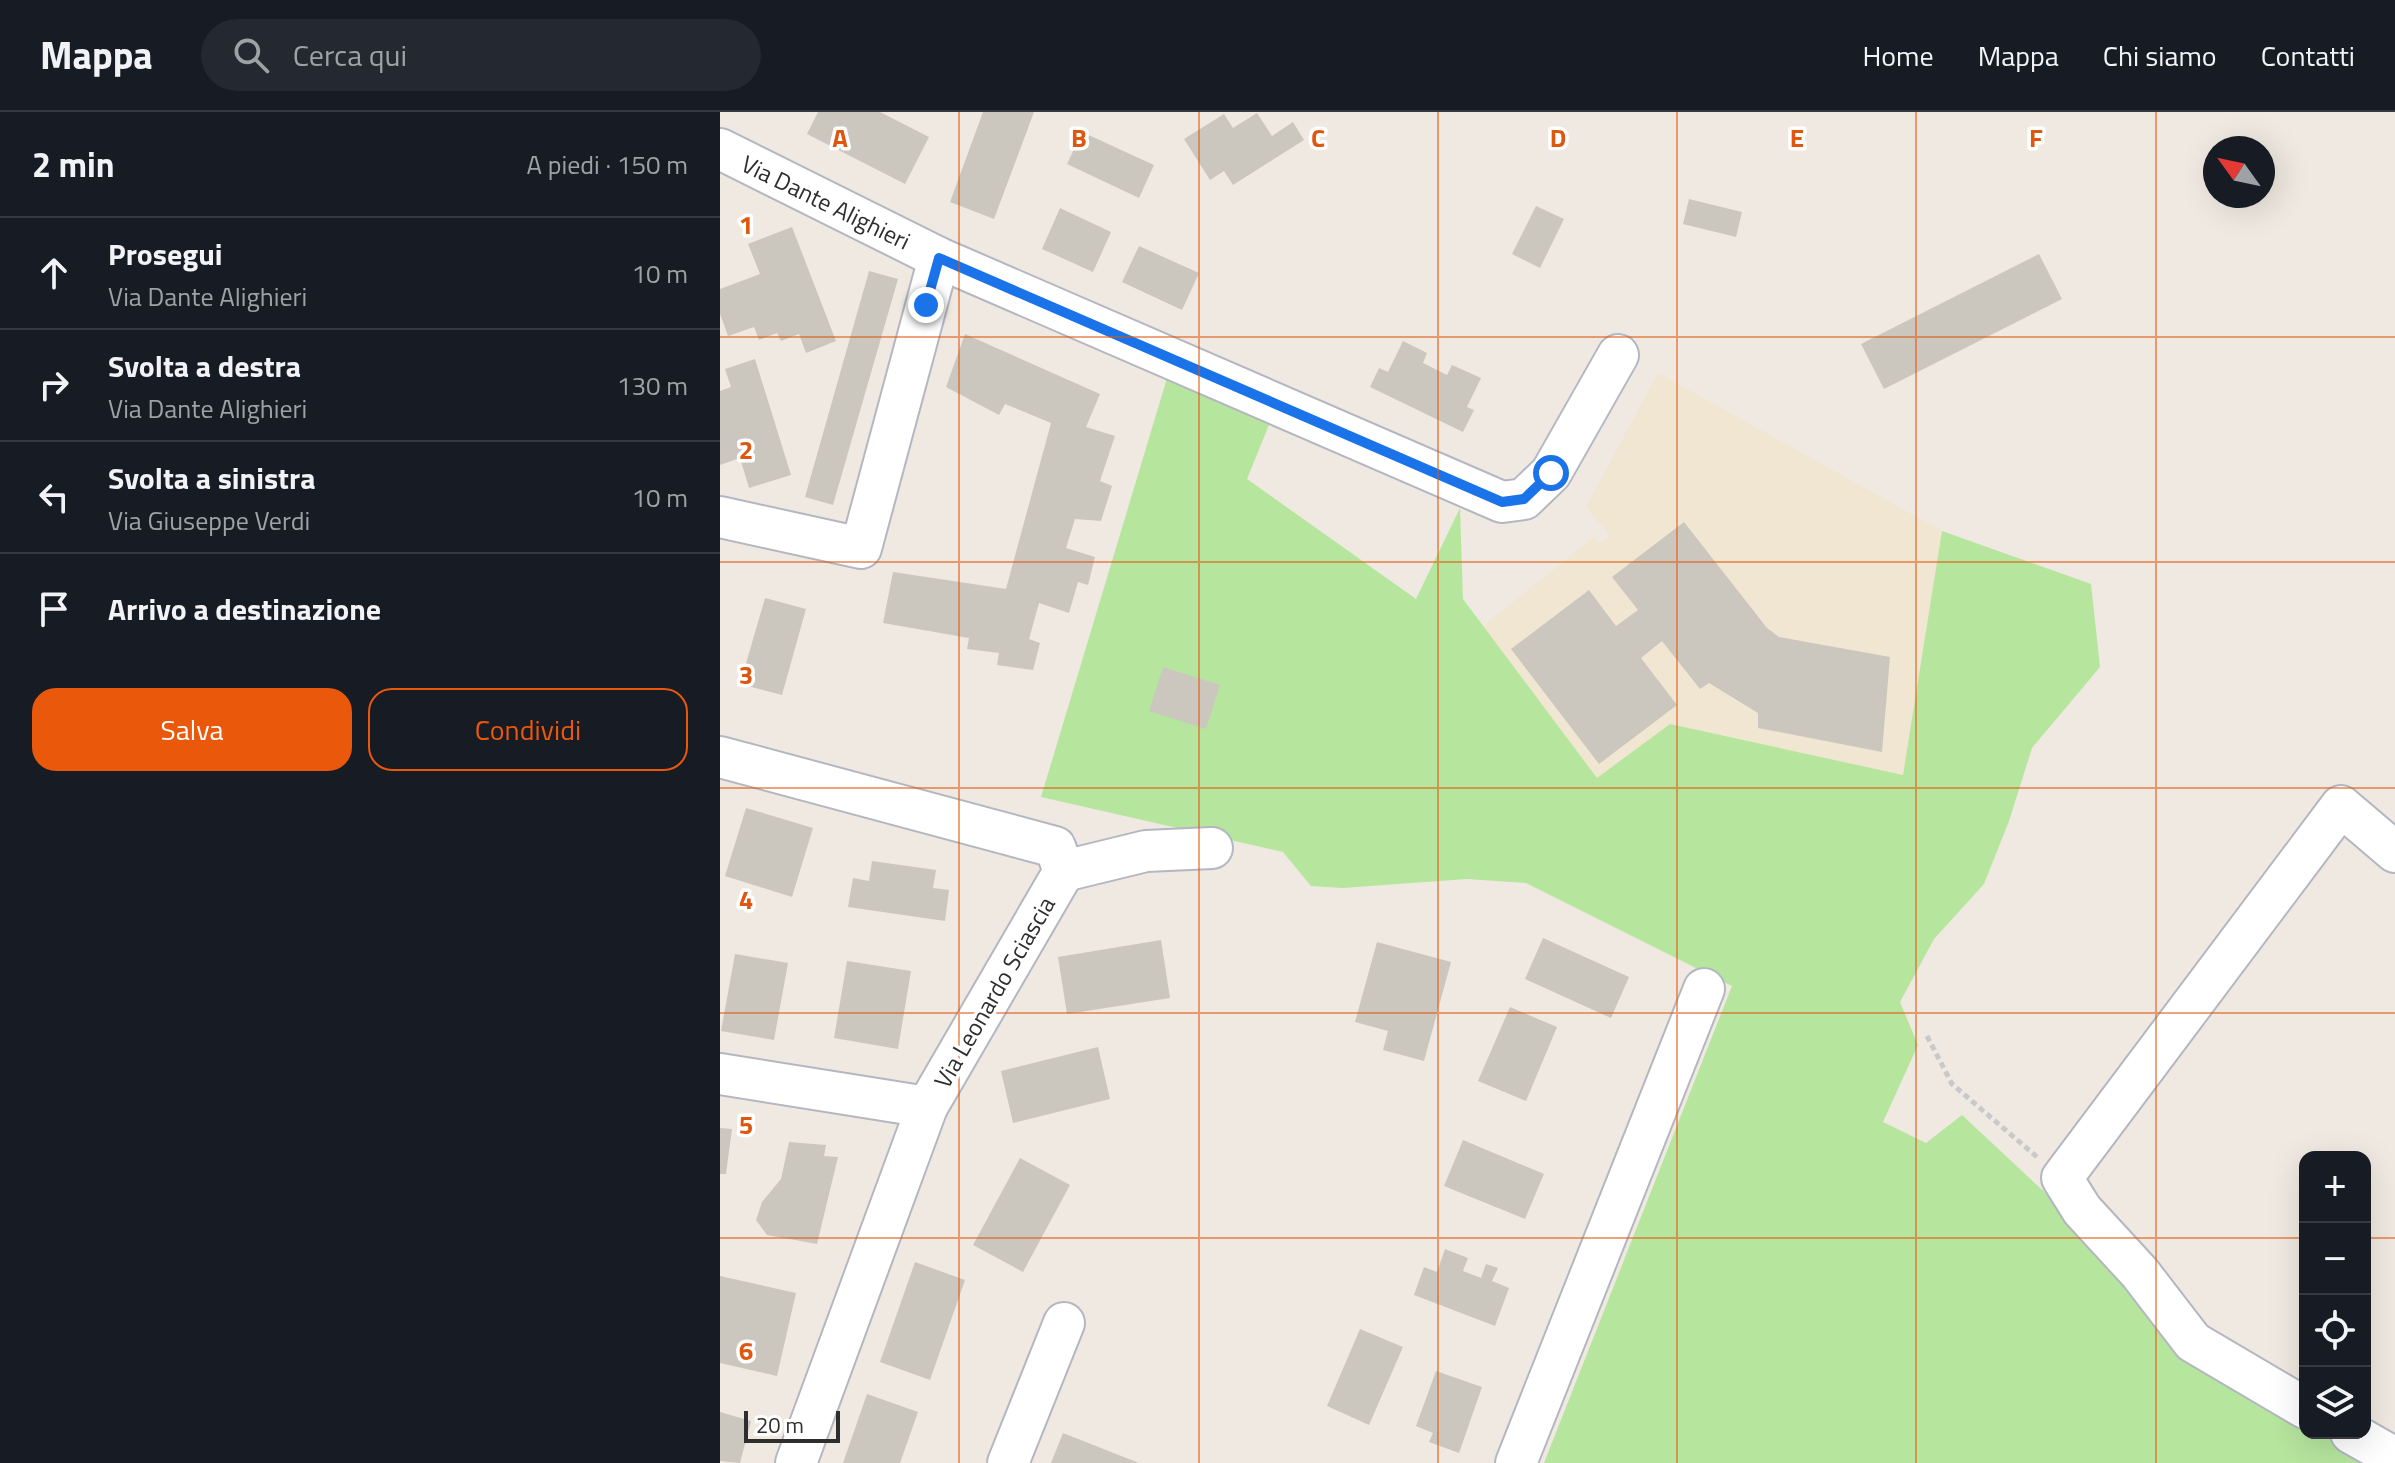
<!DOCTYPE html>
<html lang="it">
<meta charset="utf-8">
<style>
:root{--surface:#171b24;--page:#242831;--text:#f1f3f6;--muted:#9ea1a6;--line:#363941;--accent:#ea580c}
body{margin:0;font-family:"Titillium Web",sans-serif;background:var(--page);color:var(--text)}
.controls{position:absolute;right:24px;bottom:24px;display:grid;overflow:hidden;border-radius:16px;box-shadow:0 8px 32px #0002}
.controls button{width:72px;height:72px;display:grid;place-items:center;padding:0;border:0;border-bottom:2px solid var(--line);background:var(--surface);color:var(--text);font:40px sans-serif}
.compass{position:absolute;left:1483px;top:24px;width:72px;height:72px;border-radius:50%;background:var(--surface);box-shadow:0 8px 32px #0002;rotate:303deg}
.scale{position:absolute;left:24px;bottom:20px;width:96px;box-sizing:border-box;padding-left:8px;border:4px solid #2e2e2e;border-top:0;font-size:22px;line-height:28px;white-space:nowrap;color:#2e2e2e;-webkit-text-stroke:6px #fff;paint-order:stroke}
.stop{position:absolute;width:24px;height:24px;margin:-18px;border:6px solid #1a73e8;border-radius:50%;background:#fff}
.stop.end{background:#1a73e8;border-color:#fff;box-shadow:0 2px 8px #0008}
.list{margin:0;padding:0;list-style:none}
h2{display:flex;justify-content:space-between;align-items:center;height:104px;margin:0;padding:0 32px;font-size:34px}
h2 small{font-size:26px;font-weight:400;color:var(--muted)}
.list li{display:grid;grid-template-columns:52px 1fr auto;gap:24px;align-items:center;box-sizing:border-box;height:112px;padding:0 32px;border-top:2px solid var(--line)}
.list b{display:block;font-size:30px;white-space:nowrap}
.list p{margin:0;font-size:26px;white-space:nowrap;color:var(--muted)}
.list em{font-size:26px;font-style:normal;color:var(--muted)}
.actions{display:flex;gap:16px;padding:24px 32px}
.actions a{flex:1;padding:18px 0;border:2px solid var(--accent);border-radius:24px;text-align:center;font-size:28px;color:var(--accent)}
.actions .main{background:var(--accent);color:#fff}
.icon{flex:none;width:44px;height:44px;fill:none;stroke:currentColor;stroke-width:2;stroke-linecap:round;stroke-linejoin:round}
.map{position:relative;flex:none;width:1675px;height:1351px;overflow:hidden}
header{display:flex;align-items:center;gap:48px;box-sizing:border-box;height:112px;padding:0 40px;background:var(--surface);border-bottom:2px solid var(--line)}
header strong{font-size:38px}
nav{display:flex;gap:44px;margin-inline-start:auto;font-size:28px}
.search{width:560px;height:72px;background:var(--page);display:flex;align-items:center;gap:20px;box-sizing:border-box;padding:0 28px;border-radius:44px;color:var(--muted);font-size:30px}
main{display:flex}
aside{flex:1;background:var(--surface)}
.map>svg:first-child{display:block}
.education{fill:#f0e6d1}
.green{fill:#b6e59e}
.building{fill:#cbc7bf}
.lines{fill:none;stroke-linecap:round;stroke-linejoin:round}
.minor-casing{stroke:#b4b7c1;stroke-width:44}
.path{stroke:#c9c9c9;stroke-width:5;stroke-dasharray:6 4;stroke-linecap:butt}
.minor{stroke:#fff;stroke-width:40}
.route{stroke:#1a73e8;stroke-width:10}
.grid{fill:none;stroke:#df570e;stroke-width:2;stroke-opacity:0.55}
.labels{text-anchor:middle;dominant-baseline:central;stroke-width:7;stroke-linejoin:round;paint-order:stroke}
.street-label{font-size:24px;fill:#2e2e2e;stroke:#fff}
.grid-label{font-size:26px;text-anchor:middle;font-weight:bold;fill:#df570e;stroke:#fff;stroke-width:7;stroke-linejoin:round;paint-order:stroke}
</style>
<header>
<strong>Mappa</strong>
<div class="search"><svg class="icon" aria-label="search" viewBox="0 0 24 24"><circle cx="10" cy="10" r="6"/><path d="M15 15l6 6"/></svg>Cerca qui</div>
<nav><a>Home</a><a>Mappa</a><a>Chi siamo</a><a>Contatti</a></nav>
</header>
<main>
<aside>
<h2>2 min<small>A piedi · 150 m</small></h2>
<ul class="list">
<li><svg class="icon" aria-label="ahead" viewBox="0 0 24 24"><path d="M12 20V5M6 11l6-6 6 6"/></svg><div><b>Prosegui</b><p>Via Dante Alighieri</p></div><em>10 m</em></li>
<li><svg class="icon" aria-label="right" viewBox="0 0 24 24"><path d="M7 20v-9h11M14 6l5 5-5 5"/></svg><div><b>Svolta a destra</b><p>Via Dante Alighieri</p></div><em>130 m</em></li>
<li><svg class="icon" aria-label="left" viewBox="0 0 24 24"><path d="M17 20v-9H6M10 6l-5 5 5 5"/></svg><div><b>Svolta a sinistra</b><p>Via Giuseppe Verdi</p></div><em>10 m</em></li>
<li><svg class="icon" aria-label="arrive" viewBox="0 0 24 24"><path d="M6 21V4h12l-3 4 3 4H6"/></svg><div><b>Arrivo a destinazione</b></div></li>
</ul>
<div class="actions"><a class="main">Salva</a><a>Condividi</a></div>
</aside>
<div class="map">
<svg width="1675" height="1351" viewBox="0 0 1675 1351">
<rect width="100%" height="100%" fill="#efe9e1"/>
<!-- education -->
<path class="education" d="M938,261L1222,419L1183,663L950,612L877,667L762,515L874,425L879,432L890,424L866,395Z"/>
<!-- green -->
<path class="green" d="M448,263L551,308L527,367L696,487L740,396L743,487L877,666L950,612L1183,663L1222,419L1371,472L1380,555L1312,636L1289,709L1264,772L1214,827L1180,890L1198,933L1163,1010L1206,1031L1242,1003L1349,1103L1585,1310V1321H1603L1655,1351H824L1012,874L806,771L747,767L622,776L591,774L563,740L321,685Z"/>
<!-- building -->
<g class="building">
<path d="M98,0H160L209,25L185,72L87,22Z"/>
<path d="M263,0H314L274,107L230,90Z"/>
<path d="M537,1L552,24L573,10L584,28L513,73L504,59L490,68L464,27L504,2L513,16Z"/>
<path d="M362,20L434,53L419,86L347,52Z"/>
<path d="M969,87L1022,100L1016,125L963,112Z"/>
<path d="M816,94L844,107L820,156L792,142Z"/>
<path d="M340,96L391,120L373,160L322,137Z"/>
<path d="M72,115L116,229L86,241L79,222L61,229L57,221L39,228L34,215L8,224L0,202V177L40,162L28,132Z"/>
<path d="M419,134L479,161L462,198L402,170Z"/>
<path d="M1319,142L1342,187L1164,277L1141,232Z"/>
<path d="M149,159L178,167L113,393L85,385Z"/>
<path d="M245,222L380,282L366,315L395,324L380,369L392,374L381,409L355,407L346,436L375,445L368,473L358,470L349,501L319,491L309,527L320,531L313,558L277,553L279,541L247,537L249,526L163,511L173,460L286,477L331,311L285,292L279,303L226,275Z"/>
<path d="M683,229L707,241L703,251L727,263L732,253L761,266L747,295L754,298L743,320L650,275L659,256L668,260Z"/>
<path d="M35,247L71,363L29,376L20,346L0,353V279L11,275L5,257Z"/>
<path d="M964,410L1047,516L1059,525L1170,545L1162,640L1038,616V601L989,571L980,577L942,529L921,546L957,593L879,652L791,537L869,478L896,514L918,498L892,465Z"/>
<path d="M45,486L86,497L62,583L20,572Z"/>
<path d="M443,555L500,573L486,617L429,599Z"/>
<path d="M26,696L93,716L72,785L5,764Z"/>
<path d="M152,749L216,758L213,776L229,778L225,809L128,795L133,766L149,769Z"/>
<path d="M823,826L909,865L891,906L805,867Z"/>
<path d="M441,828L450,886L347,902L338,845Z"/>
<path d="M657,830L731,850L704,949L663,938L668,919L635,910Z"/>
<path d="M15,842L68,851L54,928L1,919Z"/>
<path d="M127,849L191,859L178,937L114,926Z"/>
<path d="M790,895L837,915L806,989L758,969Z"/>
<path d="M378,935L390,987L293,1011L281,959Z"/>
<path d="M0,1016L12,1017L6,1062H0Z"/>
<path d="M743,1028L824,1062L805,1107L724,1074Z"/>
<path d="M69,1030L106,1033L104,1044L118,1045L97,1132L47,1123L36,1108L42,1090L61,1067Z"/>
<path d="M300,1046L350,1073L303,1160L253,1133Z"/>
<path d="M725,1137L748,1146L743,1159L761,1166L766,1152L778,1156L772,1169L789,1176L775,1214L694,1183L704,1155L717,1160Z"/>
<path d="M195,1150L245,1168L210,1268L160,1250Z"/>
<path d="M0,1164L76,1181L57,1264L0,1251Z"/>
<path d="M640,1217L683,1235L649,1313L607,1294Z"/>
<path d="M716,1259L762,1275L739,1341L709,1330L713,1321L696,1314Z"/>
<path d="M147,1282L198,1300L180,1351H123Z"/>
<path d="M0,1300L31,1309L20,1351L0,1349Z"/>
<path d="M343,1321L419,1351H331Z"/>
</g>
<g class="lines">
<defs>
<g id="minor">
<path d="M0,37L219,146L782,390L804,387L831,361L898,243"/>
<path d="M0,405L141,436L219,146"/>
<path d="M0,645L335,735L344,759L207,995L76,1351"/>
<path d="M344,759L426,739L492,736"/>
<path d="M0,962L207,995"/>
<path d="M1585,1296L1473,1230L1420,1161L1362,1098L1342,1066L1621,694L1675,740"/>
<path d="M1631,1321L1675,1346"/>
<path d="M288,1351L344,1211"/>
<path d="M796,1351L984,877"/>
</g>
</defs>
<!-- minor casing -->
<use href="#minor" class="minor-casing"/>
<!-- path -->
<path class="path" d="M1207,924L1232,972L1317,1045"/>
<!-- minor -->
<use href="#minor" class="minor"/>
</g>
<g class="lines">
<!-- route -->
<path class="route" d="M206,193L219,146L782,390L804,387L831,361"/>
</g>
<!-- grid -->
<path class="grid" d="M239,0V1351M479,0V1351M718,0V1351M957,0V1351M1196,0V1351M1436,0V1351M0,225H1675M0,450H1675M0,676H1675M0,901H1675M0,1126H1585M1645,1126H1675"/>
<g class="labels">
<!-- street labels -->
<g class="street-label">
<text transform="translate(106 90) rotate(26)">Via Dante Alighieri</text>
<text transform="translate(274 880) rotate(-60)">Via Leonardo Sciascia</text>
</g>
</g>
<g class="grid-label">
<text x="120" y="35">A</text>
<text x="359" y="35">B</text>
<text x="598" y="35">C</text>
<text x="838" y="35">D</text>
<text x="1077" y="35">E</text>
<text x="1316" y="35">F</text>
<text x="26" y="122">1</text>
<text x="26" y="347">2</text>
<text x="26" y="572">3</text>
<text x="26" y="797">4</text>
<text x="26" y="1022">5</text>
<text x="26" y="1248">6</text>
</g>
</svg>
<div class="controls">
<button>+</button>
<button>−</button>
<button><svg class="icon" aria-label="locate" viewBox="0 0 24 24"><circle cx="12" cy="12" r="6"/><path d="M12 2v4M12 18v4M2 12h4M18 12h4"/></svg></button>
<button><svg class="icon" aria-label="layers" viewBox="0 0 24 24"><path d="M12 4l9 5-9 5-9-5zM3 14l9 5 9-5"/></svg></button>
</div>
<svg class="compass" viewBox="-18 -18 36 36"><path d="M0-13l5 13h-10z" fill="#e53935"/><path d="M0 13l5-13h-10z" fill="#9ea1a6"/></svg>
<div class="scale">20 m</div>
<div class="stop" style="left:831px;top:361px"></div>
<div class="stop end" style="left:206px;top:193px"></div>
</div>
</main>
